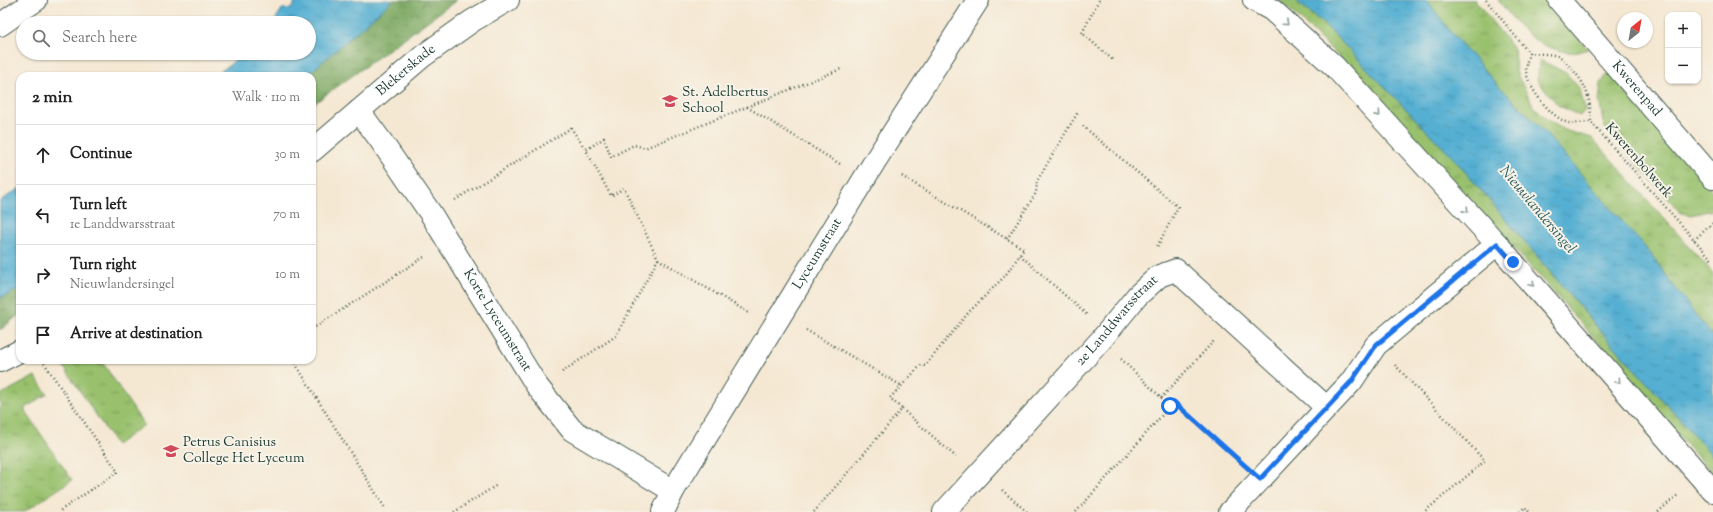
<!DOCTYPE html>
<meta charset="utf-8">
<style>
:root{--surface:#fff;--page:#f2f2f2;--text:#222;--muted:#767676;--line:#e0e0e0}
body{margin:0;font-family:"Sorts Mill Goudy",serif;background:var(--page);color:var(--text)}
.controls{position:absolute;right:12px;top:12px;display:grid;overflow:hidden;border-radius:8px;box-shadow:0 1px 3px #0004}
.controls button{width:36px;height:36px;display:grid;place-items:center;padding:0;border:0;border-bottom:1px solid var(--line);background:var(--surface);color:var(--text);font:20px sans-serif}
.compass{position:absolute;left:1617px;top:12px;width:36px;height:36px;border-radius:50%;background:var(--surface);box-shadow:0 1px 3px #0004;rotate:31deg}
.stop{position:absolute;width:12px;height:12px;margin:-9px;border:3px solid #1a73e8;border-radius:50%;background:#fff}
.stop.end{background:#1a73e8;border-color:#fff;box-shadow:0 1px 4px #0008}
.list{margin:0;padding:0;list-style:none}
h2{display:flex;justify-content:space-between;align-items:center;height:52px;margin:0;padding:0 16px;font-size:17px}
h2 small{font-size:13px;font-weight:400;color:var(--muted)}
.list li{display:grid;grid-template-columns:26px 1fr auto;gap:12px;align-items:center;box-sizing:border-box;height:60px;padding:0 16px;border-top:1px solid var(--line)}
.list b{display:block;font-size:15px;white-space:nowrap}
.list p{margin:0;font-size:13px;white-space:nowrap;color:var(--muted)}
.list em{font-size:13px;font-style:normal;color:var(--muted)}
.icon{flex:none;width:22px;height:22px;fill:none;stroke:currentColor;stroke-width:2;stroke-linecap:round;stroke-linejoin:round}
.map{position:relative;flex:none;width:1713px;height:512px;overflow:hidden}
.search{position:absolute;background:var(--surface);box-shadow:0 1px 3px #0004;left:16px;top:16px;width:300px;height:44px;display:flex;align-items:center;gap:10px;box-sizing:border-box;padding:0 14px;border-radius:22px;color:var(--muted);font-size:15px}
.panel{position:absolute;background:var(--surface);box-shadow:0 1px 3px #0004;left:16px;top:72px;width:300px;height:292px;border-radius:12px}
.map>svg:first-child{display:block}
.grass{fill:url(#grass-tufts);stroke:#5c7f50}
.forest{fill:url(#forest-crowns);stroke:#4c724a}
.water{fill:url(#water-ripples);stroke:#3a7683}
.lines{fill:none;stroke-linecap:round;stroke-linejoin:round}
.minor-casing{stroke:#3f574c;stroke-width:24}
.path{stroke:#3f574c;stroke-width:2.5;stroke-dasharray:1 3;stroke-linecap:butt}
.minor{stroke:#fff;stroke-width:22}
.oneway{stroke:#8f9e9a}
.route{stroke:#1a73e8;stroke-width:5}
.labels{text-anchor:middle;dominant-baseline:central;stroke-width:4;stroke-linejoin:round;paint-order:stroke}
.street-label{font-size:14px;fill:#1f3d34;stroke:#f7f3e8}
.poi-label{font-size:14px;fill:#1f3d34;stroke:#f7f3e8;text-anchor:start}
.water-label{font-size:15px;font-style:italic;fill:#2c5a5c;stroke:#f7f3e8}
</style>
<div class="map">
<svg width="1713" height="512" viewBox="0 0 1713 512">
<defs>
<pattern id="grass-tufts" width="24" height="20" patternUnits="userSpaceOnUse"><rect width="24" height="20" fill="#99c16d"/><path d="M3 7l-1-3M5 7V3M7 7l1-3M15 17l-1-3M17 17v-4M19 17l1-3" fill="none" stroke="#7c9e5a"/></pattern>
<pattern id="forest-crowns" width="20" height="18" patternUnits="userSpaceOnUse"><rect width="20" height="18" fill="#7aa760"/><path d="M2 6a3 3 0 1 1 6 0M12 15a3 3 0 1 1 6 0" fill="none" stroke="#638950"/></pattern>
<pattern id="water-ripples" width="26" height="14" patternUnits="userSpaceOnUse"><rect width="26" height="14" fill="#55afd2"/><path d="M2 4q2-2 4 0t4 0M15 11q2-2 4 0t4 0" fill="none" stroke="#4690ab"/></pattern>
</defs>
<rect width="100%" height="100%" fill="#f7f3e8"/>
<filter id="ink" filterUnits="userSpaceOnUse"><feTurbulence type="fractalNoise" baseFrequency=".025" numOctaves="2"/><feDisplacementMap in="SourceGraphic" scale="8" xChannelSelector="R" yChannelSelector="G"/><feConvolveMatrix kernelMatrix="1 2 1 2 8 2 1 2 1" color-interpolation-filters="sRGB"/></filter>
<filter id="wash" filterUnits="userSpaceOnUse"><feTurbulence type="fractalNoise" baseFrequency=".012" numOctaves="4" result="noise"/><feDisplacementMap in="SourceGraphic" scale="16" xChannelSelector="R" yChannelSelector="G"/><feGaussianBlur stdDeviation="0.9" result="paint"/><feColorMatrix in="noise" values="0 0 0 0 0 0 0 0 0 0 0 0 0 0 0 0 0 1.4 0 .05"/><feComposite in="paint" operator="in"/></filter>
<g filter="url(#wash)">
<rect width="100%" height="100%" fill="#f5e8d3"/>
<!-- grass -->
<g class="grass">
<path d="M1277,0H1295L1325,25L1417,119L1456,161L1597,327L1713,456V475L1597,341L1459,187L1335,53L1289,9Z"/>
<path d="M1427,0H1475L1514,49L1516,72L1533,105L1548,120L1564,130L1592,138L1713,273V336L1693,312L1649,252L1539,126L1497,84L1449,30Z"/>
<path d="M1498,0H1546L1588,49C1575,54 1572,53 1558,50C1529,43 1516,22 1498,0Z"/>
<path d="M1540,60L1566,73L1580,89L1585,110L1580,116L1558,105L1537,80Z"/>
<path d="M1609,72L1713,191V210L1691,215L1681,213L1604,127L1599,100L1601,83Z"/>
<path d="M62,360H96L98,364L103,363L144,425L116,445L60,361Z"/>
<path d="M35,376L47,394L24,409L72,480L24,512H0V395Z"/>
</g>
<!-- forest -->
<g class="forest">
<path d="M393,0H457L312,105V76H306Z"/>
<path d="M20,289V314L0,330V298Z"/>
</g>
<!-- water -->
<g class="water">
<path d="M295,0H393L306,76H214L232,63L240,53H309V23H272L277,19L276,18L282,9L293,8Z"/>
<path d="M1295,0H1427L1449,30L1497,84L1539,126L1649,252L1693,312L1713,336V456L1597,327L1456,161L1325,25Z"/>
<path d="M20,188V289L0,298V201Z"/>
</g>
</g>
<g filter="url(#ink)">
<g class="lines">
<defs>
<g id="minor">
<path d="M1254,0L1272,10L1334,66L1497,244L1713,491"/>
<path id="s1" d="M1559,0L1713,178"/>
<path d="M0,25L36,0"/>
<path id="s2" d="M359,111L381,141L431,214L537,386L572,430L673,491"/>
<path id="s3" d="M312,151L423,56L472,21L508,0"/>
<path d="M0,361L20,351"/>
<path id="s4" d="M663,512L673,491L875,161L978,0"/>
<path id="s5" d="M944,512L1101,340L1137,296L1159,276L1176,270L1326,407"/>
<path d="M1230,512L1351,382L1376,345L1497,244"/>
</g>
</defs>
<!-- minor casing -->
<use href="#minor" class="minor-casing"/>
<!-- path -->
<g class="path">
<path d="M1099,0L1082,33L1114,61"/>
<path d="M1486,0L1529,53C1528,59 1525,66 1526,71C1528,88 1552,119 1569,123C1575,124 1584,122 1591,122L1713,261"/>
<path d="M1529,53C1539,54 1551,53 1560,57C1563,59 1566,63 1569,66C1587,84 1590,97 1591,121"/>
<path d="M747,107L840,164"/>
<path d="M1083,126L1178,207L1157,247"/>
<path d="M455,200L571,128L586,150L604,138L611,157L634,145L645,148L841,69"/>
<path d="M1007,239L1036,193L1037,181L1078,112"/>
<path d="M1694,240L1713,223"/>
<path d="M1020,255L1087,315"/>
<path d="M658,259L749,313"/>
<path d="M312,329L424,257"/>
<path d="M806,330L902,386"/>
<path d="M1121,359L1170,406"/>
<path d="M293,360L385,508"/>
<path d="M44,363L118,472L58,512"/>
<path d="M1395,365L1485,461L1424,512"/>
<path d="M562,372L616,336L658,259L624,188L611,196L586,150"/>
<path d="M1161,398L1214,341"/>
<path d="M902,409L956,457"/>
<path d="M1002,490L1027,512"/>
<path d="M454,512L497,485"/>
<path d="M814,512L902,409L890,398L921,365L925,366L968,313L1005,276L1024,249L900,175"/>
<path d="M1076,512L1174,402L1240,461"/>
<path d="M1520,512L1525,507L1529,512"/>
<path d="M1658,512L1679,494"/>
</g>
<!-- minor -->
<use href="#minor" class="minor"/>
</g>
<!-- one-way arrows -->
<defs><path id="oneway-chevron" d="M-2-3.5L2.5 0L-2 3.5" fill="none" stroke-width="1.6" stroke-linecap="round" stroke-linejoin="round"/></defs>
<g class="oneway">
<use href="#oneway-chevron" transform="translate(1286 23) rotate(42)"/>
<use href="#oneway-chevron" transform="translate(1378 114) rotate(48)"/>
<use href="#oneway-chevron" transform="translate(1466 210) rotate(48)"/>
<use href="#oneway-chevron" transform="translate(1532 284) rotate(49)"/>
<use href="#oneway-chevron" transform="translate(1618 381) rotate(49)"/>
</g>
</g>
<g class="lines" filter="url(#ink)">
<!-- route -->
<path class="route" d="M1170,406L1174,402L1260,479L1351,382L1376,345L1497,244L1513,262"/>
</g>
<!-- icons -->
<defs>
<symbol id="school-bare" viewBox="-9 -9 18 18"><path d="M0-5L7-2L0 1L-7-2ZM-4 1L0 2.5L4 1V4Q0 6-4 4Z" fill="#d1495b" stroke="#f7f3e8" stroke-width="2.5" paint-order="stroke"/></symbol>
</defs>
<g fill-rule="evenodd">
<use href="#school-bare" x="659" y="90" width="22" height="22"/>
<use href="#school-bare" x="160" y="440" width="22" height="22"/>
</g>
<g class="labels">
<!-- street labels -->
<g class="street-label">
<text stroke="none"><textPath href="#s3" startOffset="124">Blekerskade</textPath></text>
<text stroke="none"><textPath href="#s1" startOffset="118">Kwerenpad</textPath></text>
<text transform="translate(1638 161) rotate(49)">Kwerenbolwerk</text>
<text stroke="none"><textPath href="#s4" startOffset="301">Lyceumstraat</textPath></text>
<text stroke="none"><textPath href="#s2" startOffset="251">Korte Lyceumstraat</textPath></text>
<text stroke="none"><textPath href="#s5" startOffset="258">2e Landdwarsstraat</textPath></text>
</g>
<!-- poi labels -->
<g class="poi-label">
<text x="682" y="93">St. Adelbertus<tspan x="682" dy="16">School</tspan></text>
<text x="183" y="443">Petrus Canisius<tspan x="183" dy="16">College Het Lyceum</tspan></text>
</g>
<!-- water labels -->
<g class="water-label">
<text transform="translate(1537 210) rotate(50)">Nieuwlandersingel</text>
</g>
</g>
</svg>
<div class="controls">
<button>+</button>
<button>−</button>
</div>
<svg class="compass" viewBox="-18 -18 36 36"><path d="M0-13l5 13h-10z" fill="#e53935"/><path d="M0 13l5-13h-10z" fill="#767676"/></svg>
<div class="stop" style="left:1170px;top:406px"></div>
<div class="stop end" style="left:1513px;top:262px"></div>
<div class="search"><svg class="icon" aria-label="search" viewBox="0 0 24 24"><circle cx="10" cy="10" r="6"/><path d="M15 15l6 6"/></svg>Search here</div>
<section class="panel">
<h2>2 min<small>Walk · 110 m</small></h2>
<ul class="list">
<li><svg class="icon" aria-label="ahead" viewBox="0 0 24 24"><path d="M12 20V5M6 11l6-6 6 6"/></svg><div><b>Continue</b></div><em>30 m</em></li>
<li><svg class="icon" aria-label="left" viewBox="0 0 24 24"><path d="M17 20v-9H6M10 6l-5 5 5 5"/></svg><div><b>Turn left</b><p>1e Landdwarsstraat</p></div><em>70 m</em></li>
<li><svg class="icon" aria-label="right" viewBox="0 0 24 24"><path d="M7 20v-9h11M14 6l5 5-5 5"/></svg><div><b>Turn right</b><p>Nieuwlandersingel</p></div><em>10 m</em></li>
<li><svg class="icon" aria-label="arrive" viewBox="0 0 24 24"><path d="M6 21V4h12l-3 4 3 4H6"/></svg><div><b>Arrive at destination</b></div></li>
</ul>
</section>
</div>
